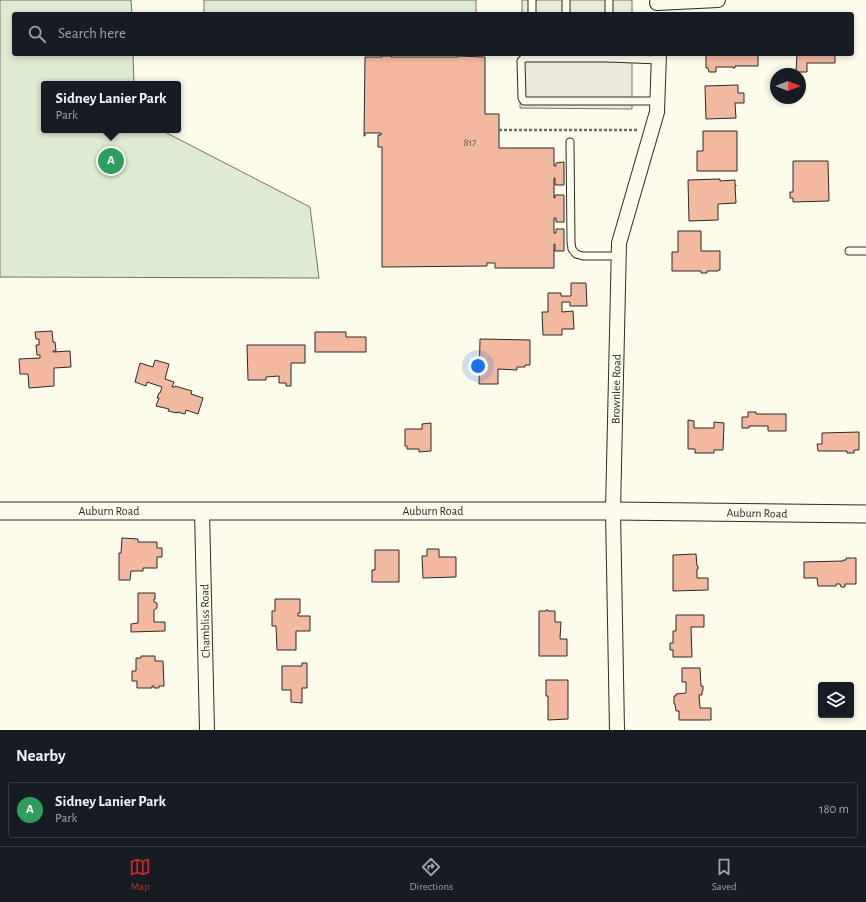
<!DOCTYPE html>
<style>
:root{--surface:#171b24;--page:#20242c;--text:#f1f3f6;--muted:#9ea1a6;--line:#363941;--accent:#c62828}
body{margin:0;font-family:"Alegreya Sans",sans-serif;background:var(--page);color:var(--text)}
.controls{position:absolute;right:12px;bottom:12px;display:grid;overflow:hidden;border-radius:4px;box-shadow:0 2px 6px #0003}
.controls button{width:36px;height:36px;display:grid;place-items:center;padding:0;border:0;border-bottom:1px solid var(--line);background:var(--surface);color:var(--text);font:20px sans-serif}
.compass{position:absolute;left:770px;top:68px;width:36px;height:36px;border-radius:50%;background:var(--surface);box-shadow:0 2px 6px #0003;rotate:90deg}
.you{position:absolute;left:478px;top:366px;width:14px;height:14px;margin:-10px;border:3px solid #fff;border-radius:50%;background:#1a73e8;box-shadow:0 0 0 6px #1a73e833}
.badge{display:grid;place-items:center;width:26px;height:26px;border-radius:50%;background:var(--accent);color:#fff;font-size:13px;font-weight:700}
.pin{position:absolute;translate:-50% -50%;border:2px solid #fff;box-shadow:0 1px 4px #0006}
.popup{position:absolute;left:41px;top:81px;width:140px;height:52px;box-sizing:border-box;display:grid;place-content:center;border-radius:4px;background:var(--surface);filter:drop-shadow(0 1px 3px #0005);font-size:13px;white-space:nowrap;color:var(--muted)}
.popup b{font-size:15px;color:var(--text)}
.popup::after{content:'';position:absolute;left:50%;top:100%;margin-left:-8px;border:8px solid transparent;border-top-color:var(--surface)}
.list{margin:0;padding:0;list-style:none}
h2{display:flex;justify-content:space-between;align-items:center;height:52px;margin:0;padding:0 16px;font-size:17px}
h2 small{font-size:13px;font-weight:400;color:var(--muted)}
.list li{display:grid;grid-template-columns:26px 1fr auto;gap:12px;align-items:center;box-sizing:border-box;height:56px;margin:0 8px 8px;padding:0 8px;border:1px solid var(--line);border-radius:4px}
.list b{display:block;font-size:15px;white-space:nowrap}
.list p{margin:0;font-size:13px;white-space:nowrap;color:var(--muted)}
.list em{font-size:13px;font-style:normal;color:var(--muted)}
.icon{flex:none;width:22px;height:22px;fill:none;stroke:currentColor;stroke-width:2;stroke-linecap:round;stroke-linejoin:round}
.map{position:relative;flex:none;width:866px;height:730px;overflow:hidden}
.search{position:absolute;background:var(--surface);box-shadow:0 2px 6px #0003;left:12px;right:12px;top:12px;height:44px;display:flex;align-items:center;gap:10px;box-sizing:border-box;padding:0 14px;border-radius:4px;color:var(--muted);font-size:15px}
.sheet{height:116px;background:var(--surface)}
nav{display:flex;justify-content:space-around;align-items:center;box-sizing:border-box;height:56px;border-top:1px solid var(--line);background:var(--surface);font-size:11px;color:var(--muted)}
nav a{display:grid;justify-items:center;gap:2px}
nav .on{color:var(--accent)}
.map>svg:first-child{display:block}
.green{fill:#deebd1;stroke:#74746e}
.parking{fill:#eceadb;stroke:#74746e}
.building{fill:#f2b8a0;stroke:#2b2b2b}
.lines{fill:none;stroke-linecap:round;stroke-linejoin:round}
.service-casing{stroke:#2b2b2b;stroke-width:9}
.minor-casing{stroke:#2b2b2b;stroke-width:16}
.tertiary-casing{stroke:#2b2b2b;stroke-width:19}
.path{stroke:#6a6964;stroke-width:2.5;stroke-dasharray:3 2;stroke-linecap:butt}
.service{stroke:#fdfbea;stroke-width:7}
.minor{stroke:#fdfbea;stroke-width:14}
.tertiary{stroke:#fdfbea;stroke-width:17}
.labels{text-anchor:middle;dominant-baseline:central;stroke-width:3;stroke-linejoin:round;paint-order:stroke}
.number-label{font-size:10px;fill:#5d4e48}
.street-label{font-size:12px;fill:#2b2b2b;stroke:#fdfbea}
</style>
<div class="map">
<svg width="866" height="730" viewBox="0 0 866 730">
<rect width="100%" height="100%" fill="#fdfbea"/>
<!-- green -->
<g class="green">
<path d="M0,0H131L132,14H14V54H133L134,84H44V130H161L310,207L319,278L0,277Z"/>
<rect x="204" y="0" width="272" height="14"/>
</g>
<!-- parking -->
<g class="parking">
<rect x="522" y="0" width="110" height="14"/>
<path d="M521,54H632V109L520,108Z"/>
</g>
<!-- building -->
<g class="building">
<path d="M706,54H758V66H735V68H733V67H716V72H709L708,68H706Z"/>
<path d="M797,54H835V63H807V72H796Z"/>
<path d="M382,56H391V57H458V56L485,57V114H499V148H554V166H556V163L564,162V185H555V178H554V198H555V195H564V222H556V218H554V233H556V229H564V251H555V244H554V268H495V263H487V266L382,267V147H378V135H381V133H365V136H364L365,57H382Z"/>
<path d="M738,85V93H744V103H735L736,118L706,119L705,86Z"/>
<path d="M703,131H737V171H697V151H703Z"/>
<path d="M793,161H828L829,201L793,202V198H790V192H793Z"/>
<path d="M720,179V181L735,180V185H736V186H735L736,203L718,204V220L689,221L688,180Z"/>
<path d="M678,231H701V251H720V270H718V271H707V273H701V271H672V252H678Z"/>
<path d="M571,283H586L587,306H570V302H562V312L573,311L574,329H562V335H543L542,312H548V293H561V296H571Z"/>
<path d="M52,331L53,342H55L56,351H53V352L70,351L71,367L54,368V386L29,388L28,374H20L19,359L40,358V355H37L36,345H39V339H36L35,332Z"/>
<path d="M315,332H346V337H366V352H315Z"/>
<path d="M480,339L530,340V365H525V367H517V370L498,369V384H479Z"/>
<path d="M247,345H305V363H291V386H286V383H279V376L266,377V380H248Z"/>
<path d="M155,360L169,364L165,379L174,382L172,387H175V386L192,391L191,394L203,398L198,414L186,410L185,414L177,412V413L168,411L169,409L156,406L159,398H157L159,393H160L162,387L147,382L146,386L135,382L140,363L153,367Z"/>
<path d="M748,412H756V414H786V431H768V426H749V428H742V417H748Z"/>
<path d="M688,420L694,421V428H714V422L724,423L723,450H714V453H695V449H688Z"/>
<path d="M431,423V451L419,452V449H407V446H405V429H422V424Z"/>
<path d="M859,432V450H854V453H847V451H818L817,444H822V433Z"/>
<path d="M122,538L138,539V542H157V548H162V557H157V568H143V571H131L130,580H119V553H121Z"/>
<path d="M427,549H439V557H456V577L423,578L422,556H427Z"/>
<path d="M375,550H399V582H372V570H375Z"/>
<path d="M696,554L697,566H698V569H697V578H708V590L673,591V555Z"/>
<path d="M846,558H856V584H845V587H841L840,584H836V586H818L817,578H804V562L843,561V560H846Z"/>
<path d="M138,593H155V599H154V602L157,603V608L154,610V622H165V631L131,632V624L138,623Z"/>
<path d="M275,599H300V613H298V616H310V631H296V650H277L276,626H272V611H275Z"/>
<path d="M546,610H548V611H555V622H561L560,639H567V656H539V611H546Z"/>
<path d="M676,615H704V627H691L692,657H673V650H670V643H673V631H676Z"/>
<path d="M141,656H155V661H163L164,686H159V688H154V686H152V688H137V681H132V671H136V658H141Z"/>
<path d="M302,663H307V688H302V703L291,702V690H282V666H302Z"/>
<path d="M682,668H700L701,686H703V690L702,692V695H699L700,708H711V720H679V711H676L675,704H674V696H676V694L686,693V682H682Z"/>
<path d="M546,680H568V719L548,720V696H546Z"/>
</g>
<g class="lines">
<defs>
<g id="service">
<path d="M566,0V14"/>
<path d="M532,14V0"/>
<path d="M609,14V0"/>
<path d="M609,54V58H524L521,61L522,98L524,101H658"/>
<path d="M609,58L659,60"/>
<path d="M570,142L571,242L572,249L576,254L583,256H618"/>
<path d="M849,251H866"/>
</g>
<g id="minor">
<path d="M657,3L718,0"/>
<path d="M202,511L207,730"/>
<path d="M617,730L613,511L619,243L657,112L659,54"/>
</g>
<path id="tertiary" d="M0,511H613L866,514"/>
</defs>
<!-- service casing -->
<use href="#service" class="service-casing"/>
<!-- minor casing -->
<use href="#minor" class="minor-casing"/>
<!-- tertiary casing -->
<use href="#tertiary" class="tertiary-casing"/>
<!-- path -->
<path class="path" d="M499,130H637"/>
<!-- service -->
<use href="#service" class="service"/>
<!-- minor -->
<use href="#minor" class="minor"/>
<!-- tertiary -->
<use href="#tertiary" class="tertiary"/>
</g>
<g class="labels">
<!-- number labels -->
<g class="number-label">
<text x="470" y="143">817</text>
</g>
<!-- street labels -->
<g class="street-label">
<text transform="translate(616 389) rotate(-89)">Brownlee Road</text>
<text x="109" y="511">Auburn Road</text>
<text x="433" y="511">Auburn Road</text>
<text transform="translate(757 513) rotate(1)">Auburn Road</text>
<text transform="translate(205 621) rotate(-91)">Chambliss Road</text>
</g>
</g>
</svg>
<div class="controls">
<button><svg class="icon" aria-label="layers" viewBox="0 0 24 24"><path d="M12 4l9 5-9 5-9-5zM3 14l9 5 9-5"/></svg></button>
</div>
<svg class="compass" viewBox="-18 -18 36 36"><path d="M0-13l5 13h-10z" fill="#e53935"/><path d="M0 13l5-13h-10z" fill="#9ea1a6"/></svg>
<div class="you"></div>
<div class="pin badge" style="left:111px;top:161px;background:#2e9e5b">A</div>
<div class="popup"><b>Sidney Lanier Park</b>Park</div>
<div class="search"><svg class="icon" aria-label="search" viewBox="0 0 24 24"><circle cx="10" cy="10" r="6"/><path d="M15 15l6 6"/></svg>Search here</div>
</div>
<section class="sheet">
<h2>Nearby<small></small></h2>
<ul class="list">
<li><span class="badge" style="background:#2e9e5b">A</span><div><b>Sidney Lanier Park</b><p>Park</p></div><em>180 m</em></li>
</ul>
</section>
<nav>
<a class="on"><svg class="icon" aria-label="map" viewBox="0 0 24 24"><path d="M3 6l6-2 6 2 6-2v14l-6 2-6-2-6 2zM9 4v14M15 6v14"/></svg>Map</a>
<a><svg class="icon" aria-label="directions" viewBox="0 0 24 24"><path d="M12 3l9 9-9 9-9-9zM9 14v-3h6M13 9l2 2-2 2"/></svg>Directions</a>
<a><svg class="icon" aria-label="saved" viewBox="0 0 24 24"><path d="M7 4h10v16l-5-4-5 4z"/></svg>Saved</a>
</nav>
